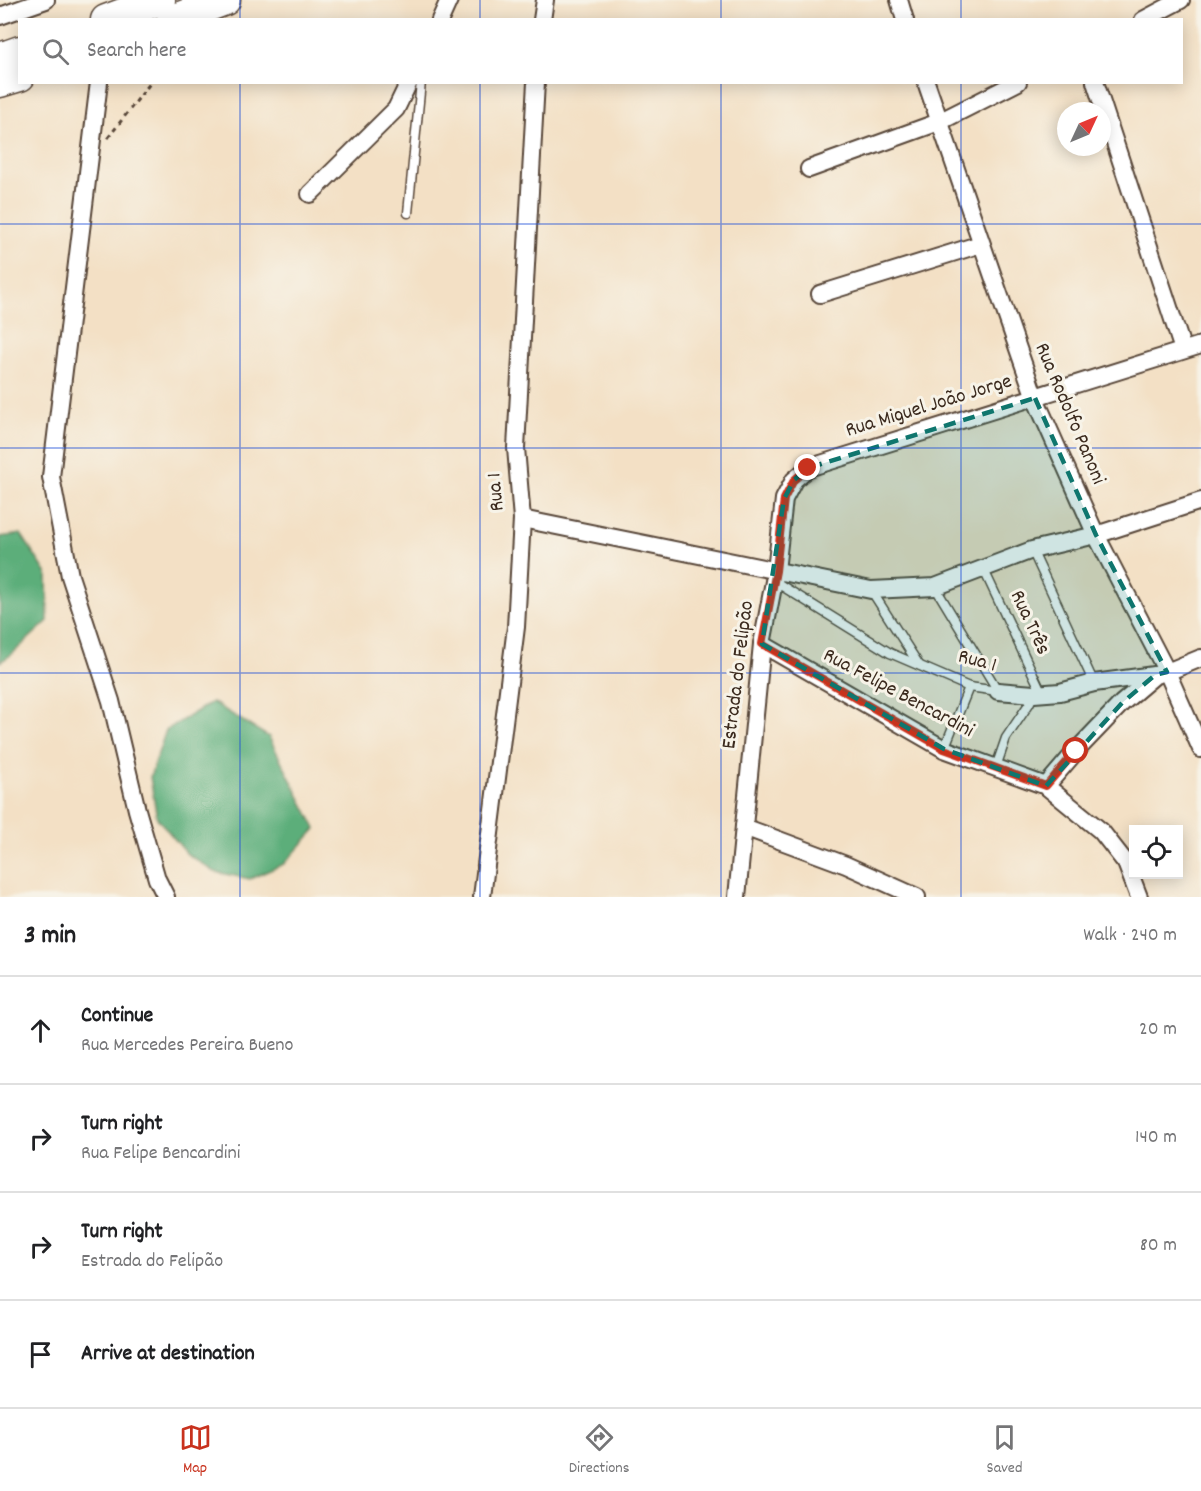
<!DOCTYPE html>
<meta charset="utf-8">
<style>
:root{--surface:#fff;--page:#f2f2f2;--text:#202124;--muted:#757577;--line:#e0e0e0;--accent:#c8321e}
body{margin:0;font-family:Dekko,sans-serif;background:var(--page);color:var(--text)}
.controls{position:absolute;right:18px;bottom:18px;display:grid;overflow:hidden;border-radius:0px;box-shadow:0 3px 15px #0003}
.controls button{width:54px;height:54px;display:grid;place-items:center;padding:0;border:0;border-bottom:2px solid var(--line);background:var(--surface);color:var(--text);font:30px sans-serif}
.compass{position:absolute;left:1057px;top:102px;width:54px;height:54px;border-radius:50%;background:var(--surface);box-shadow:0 3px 15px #0003;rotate:46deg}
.stop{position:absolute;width:18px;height:18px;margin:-14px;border:4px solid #c8321e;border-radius:50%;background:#fff}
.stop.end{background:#c8321e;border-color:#fff;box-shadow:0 2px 6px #0008}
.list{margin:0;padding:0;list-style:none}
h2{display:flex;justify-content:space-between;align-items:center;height:78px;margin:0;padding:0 24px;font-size:26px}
h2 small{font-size:20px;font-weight:400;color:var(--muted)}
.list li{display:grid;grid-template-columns:39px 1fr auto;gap:18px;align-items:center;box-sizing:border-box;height:108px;padding:0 24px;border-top:2px solid var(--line)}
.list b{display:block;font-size:22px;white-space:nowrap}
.list p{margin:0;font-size:20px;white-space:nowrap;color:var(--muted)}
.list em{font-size:20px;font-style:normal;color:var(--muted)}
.icon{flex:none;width:33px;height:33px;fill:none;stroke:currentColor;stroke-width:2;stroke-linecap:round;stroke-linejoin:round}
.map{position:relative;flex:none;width:1201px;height:897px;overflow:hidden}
.search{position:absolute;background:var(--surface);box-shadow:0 3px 15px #0003;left:18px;right:18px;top:18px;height:66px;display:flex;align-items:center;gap:15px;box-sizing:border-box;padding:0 21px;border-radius:0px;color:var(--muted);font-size:22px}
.sheet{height:510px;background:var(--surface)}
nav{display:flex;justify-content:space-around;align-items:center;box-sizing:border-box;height:84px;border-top:2px solid var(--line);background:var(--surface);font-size:16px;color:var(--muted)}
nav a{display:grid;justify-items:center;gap:3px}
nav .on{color:var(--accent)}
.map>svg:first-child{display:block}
.forest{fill:#5cae7a;stroke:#4c6c4c;stroke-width:1.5}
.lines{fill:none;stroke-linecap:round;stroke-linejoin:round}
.service-casing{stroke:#574537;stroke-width:11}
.minor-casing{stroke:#574537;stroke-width:20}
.motorway-casing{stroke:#574537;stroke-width:33}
.path{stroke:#574537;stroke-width:3;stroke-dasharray:4.5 4.5;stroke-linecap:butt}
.service{stroke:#fff;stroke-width:8}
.minor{stroke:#fff;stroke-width:16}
.motorway{stroke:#fff;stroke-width:30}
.route{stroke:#c8321e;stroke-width:8}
.marked{fill:#0f766e;fill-opacity:0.2;stroke:#0f766e;stroke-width:4.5;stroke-dasharray:12 8;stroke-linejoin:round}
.grid{fill:none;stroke:#1d4ed8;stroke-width:1.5;stroke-opacity:0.55}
.labels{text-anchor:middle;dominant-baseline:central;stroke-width:6;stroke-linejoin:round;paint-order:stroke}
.street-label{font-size:21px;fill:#3b2a1e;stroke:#f7f3e8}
</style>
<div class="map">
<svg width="1201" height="897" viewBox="0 0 1201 897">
<rect width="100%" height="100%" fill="#f7f3e8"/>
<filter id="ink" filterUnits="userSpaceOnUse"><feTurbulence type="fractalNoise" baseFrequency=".0167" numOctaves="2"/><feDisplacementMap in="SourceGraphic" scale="12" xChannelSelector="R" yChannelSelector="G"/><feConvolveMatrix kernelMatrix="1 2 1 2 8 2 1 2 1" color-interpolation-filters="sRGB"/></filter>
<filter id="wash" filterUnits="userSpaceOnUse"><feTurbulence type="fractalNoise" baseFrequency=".008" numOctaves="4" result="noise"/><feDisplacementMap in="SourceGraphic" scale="24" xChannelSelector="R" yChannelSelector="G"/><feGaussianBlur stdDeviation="1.35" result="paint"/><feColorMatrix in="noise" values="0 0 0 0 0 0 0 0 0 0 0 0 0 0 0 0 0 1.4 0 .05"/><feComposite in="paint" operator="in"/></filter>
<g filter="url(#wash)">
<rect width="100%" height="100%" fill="#f3e0c5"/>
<!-- forest -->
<g class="forest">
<path d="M21,534L47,574L48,621L11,655L0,662V537Z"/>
<path d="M212,702L269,737L316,829L284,864L250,879L215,872L187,854L157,818L150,777L166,730Z"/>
</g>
</g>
<g filter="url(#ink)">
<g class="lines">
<defs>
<g id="service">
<path d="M408,213L421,82"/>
<path d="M1032,550L1094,683"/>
<path d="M983,568L1042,693"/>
<path d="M774,581L890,653L969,687L998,691"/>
<path d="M935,587L998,691"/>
<path d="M871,590L919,665"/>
<path d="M944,749L969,687"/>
<path d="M996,767L1006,738L1029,704L1034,694"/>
</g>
<g id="minor">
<path d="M899,0L905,20"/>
<path d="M0,16L46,0"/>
<path d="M440,20L449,0"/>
<path d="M542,20L545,0"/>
<path d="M1143,20L1181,0"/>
<path d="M99,82L51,477L70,576L111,701L137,810L157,879L166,897"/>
<path d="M926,82L1035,398L1096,535L1167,672L1201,749"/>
<path d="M1095,82L1183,350"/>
<path d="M809,169L939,122L1018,82"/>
<path d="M310,194L396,109L409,82"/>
<path d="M820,294L981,244"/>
<path d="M522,519L871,590L935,587L1032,550L1096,535L1201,501"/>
<path d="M762,644L944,749L1046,786L1101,831L1126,863L1139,897"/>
<path d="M998,691L1034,694L1060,692L1094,683L1154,675"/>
<path d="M1046,786L1076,751L1122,703L1155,675L1167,672L1201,658"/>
<path d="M744,827L846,865L917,897"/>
<path d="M482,897L516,627L522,519L516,448L536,82"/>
<path d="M737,897L762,644L776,571L784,499L794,480L808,468L1201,345"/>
</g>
<g id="motorway">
<path d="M106,20L160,0"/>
<path d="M172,20L225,0"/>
<path d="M0,58L20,51"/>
<path d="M0,82L20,76"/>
</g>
</defs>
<!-- service casing -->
<use href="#service" class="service-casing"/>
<!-- minor casing -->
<use href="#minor" class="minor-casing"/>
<!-- motorway casing -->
<use href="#motorway" class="motorway-casing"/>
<!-- path -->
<path class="path" d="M108,138L151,82"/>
<!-- service -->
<use href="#service" class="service"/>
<!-- minor -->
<use href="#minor" class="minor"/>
<!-- motorway -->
<use href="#motorway" class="motorway"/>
</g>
</g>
<g class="lines" filter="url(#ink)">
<!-- route -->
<path class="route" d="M808,468L794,480L784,499L776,571L762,644L944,749L1046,786L1076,751"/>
</g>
<!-- marked area -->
<path class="marked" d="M1035,398L1096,535L1167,672L1155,675L1122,703L1046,786L944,749L762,644L784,499L794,480L808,468Z"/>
<!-- grid -->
<path class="grid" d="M240,0V20M480,0V20M721,0V20M961,0V20M240,82V897M480,82V897M721,82V897M961,82V897M0,224H1201M0,448H1201M0,673H1201"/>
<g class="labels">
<!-- street labels -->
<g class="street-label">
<text transform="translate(929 407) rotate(-17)">Rua Miguel João Jorge</text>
<text transform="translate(1069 414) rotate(67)">Rua Rodolfo Panoni</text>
<text transform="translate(497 492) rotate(-95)">Rua 1</text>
<text transform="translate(1029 623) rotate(65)">Rua Três</text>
<text transform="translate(977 662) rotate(15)">Rua 1</text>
<text transform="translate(739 675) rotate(-83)">Estrada do Felipão</text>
<text transform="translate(898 694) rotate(28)">Rua Felipe Bencardini</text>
</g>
</g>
</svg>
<div class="controls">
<button><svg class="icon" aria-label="locate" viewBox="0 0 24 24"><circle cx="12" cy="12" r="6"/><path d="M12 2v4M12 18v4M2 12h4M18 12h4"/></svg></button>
</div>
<svg class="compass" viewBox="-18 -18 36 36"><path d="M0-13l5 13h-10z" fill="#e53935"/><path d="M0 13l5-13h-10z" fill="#757577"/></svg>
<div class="stop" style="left:1076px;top:751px"></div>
<div class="stop end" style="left:808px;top:468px"></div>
<div class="search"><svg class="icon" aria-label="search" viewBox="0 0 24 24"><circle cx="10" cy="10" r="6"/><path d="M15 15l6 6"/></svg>Search here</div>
</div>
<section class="sheet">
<h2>3 min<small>Walk · 240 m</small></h2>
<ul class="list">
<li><svg class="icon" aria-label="ahead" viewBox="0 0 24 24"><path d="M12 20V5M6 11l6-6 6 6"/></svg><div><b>Continue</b><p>Rua Mercedes Pereira Bueno</p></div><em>20 m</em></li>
<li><svg class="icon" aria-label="right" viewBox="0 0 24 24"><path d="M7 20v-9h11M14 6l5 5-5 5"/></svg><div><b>Turn right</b><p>Rua Felipe Bencardini</p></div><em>140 m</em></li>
<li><svg class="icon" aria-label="right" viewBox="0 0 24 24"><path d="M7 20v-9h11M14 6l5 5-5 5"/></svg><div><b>Turn right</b><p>Estrada do Felipão</p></div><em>80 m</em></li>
<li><svg class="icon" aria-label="arrive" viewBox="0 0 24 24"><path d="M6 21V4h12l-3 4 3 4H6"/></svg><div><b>Arrive at destination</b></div></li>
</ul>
</section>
<nav>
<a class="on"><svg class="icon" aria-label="map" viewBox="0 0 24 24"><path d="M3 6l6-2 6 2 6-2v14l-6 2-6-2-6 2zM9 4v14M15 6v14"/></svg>Map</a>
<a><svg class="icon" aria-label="directions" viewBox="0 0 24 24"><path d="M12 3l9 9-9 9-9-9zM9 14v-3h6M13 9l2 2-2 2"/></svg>Directions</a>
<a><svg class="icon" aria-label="saved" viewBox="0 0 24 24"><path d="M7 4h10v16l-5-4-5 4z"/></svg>Saved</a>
</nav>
